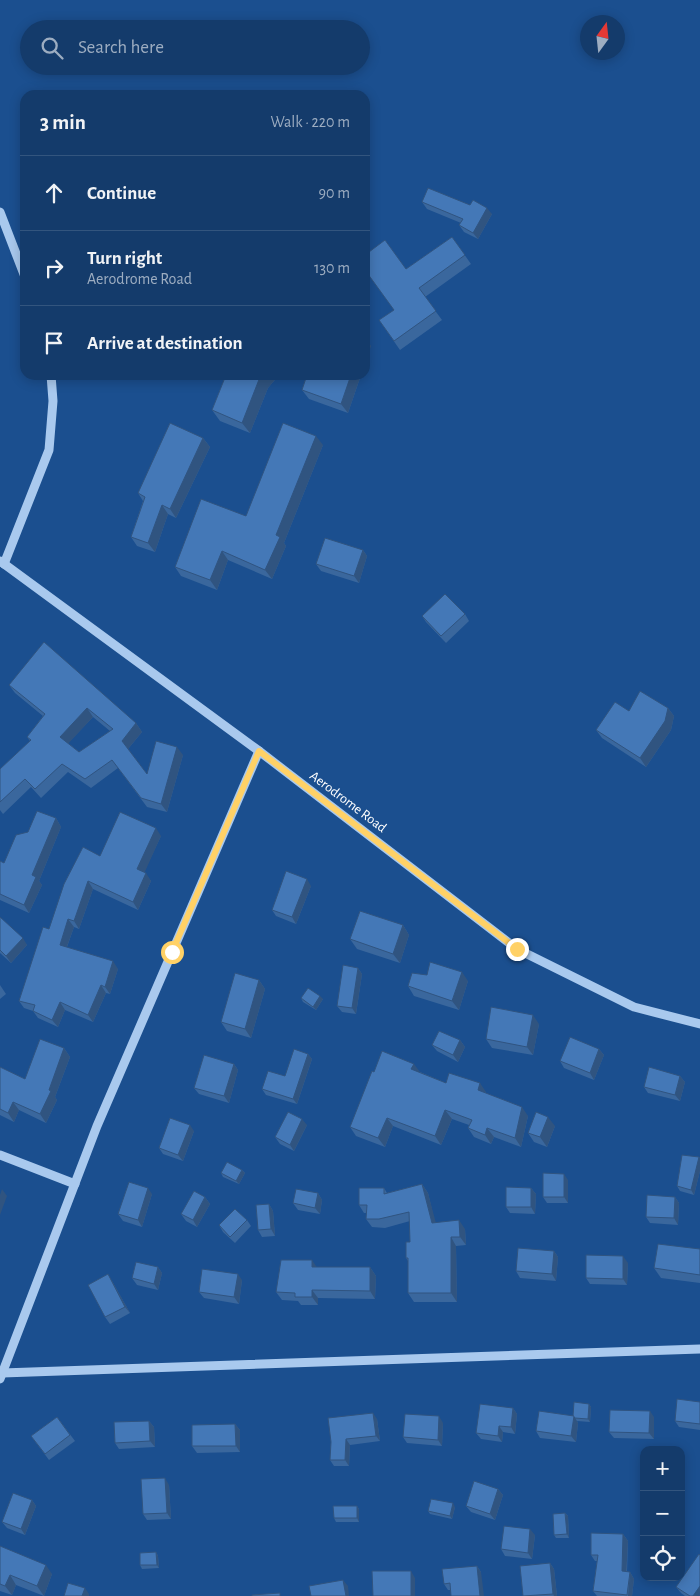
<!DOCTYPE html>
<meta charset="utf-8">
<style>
:root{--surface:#143b6b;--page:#1d4271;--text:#f1f3f6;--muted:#9dadc1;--line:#33557e}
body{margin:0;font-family:"Alegreya Sans",sans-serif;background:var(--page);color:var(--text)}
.controls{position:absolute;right:15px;bottom:15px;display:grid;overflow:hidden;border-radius:10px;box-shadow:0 2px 12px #0003}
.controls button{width:45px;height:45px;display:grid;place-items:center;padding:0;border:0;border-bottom:1px solid var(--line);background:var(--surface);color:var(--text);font:25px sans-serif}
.compass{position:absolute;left:580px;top:15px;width:45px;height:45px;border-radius:50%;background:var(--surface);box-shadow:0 2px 12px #0003;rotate:15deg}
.stop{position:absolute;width:15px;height:15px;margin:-11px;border:4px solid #ffd166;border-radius:50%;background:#fff}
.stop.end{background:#ffd166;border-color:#fff;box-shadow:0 1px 5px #0008}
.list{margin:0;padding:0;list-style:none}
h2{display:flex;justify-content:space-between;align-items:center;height:65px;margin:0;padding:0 20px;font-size:21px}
h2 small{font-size:16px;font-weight:400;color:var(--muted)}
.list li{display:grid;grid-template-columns:32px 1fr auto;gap:15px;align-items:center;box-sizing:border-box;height:75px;padding:0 20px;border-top:1px solid var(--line)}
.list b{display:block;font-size:19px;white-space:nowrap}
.list p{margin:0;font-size:16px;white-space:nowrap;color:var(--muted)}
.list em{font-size:16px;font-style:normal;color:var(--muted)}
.icon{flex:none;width:28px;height:28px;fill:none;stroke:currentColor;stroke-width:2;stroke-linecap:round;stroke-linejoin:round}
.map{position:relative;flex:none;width:700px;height:1596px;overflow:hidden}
.search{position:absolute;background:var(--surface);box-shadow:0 2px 12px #0003;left:20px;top:20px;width:350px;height:55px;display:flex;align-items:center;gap:12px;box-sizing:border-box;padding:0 18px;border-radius:28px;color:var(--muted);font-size:19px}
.panel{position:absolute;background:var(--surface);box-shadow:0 2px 12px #0003;left:20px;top:90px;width:350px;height:290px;border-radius:15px}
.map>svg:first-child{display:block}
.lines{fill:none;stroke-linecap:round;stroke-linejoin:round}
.minor{stroke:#a9c9ee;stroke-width:9}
.wall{fill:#3a679d;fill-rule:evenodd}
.shaded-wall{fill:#305480}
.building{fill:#4478b7;stroke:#305480;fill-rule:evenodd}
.route{stroke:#ffd166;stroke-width:6}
.labels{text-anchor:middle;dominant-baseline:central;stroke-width:4;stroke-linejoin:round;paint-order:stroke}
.street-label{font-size:14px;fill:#fff;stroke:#1b4f8f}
</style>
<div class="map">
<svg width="700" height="1596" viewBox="0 0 700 1596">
<rect width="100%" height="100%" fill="#1b4f8f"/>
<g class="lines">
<!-- minor -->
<g class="minor">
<path d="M0,212L25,277"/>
<path d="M0,561L259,751L517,949L634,1007L700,1024"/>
<path d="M4,564L49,450L53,401L51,375"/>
<path d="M0,1155L75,1184"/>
<path d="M2,1373L700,1349"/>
<path d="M0,1379L97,1126L259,751"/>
</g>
</g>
<!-- wall -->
<g class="wall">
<path d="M422,202L492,214L478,239L464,232L459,225L461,223L427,209Z"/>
<path d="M452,237L471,264L425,297L442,320L400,350L379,320L394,310L406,269Z"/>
<path d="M226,375H279L268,388L250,433L220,421L212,410Z"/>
<path d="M307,375H361L348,413L309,399L302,390Z"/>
<path d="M203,438L210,447L176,518L168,514L155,552L137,546L131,537L143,501L138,493Z"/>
<path d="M323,445L284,543L286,546L272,579L228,560L217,590L181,576L175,567L246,516Z"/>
<path d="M363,550L367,556L359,583L321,571L316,564Z"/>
<path d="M465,614L469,621L446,643L426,622L422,616Z"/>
<path d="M9,685L136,723L142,732L128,749L147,774L183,755L167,812L147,807L118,768L91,788L68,772L41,798L31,787L3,814L0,810V769L30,741L27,737L43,716L15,693ZM93,717L110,731L79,752L68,743Z"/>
<path d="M668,708L674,716L671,730L646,767L602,738L596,730L629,711Z"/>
<path d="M56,818L61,827L39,881L42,885L29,913L0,900V861L4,863Z"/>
<path d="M161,836L144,872L151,881L138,910L93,889L79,929L74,927L67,947L118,969L110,994L106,993L93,1022L65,1010L58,1027L38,1018L33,1011L24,1008L19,1001L49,929L100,856Z"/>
<path d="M311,886L296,924L276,916L272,910Z"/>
<path d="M0,917L27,945L11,963L0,953Z"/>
<path d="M403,925L409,935L400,963L357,949L350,939Z"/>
<path d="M358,968L362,974L356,1014L342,1012L337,1006Z"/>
<path d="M427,975L468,981L459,1010L414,996L408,986Z"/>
<path d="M259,980L265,989L251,1038L227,1031L221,1022Z"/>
<path d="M0,985L6,994L0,999Z"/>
<path d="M301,998L323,999L316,1010L303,1002Z"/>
<path d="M539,1024L533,1055L492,1048L486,1039Z"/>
<path d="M460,1040L465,1047L458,1062L437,1051L432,1045Z"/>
<path d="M64,1048L70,1057L55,1097L57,1100L46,1123L19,1110L14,1122L0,1115V1067L25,1079Z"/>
<path d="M599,1049L604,1055L594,1080L564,1068L560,1061Z"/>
<path d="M308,1054L312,1059L297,1104L266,1095L262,1089L285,1076Z"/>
<path d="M234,1064L238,1070L229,1103L199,1094L194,1088Z"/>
<path d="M374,1072H420L446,1083L486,1092V1093L528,1116L521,1147L494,1137L491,1144L474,1137L468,1128L469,1125L452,1119L441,1145L393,1126L385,1147L356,1136L350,1127Z"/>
<path d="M680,1076L685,1082L680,1101L648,1093L644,1087Z"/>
<path d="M307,1125L294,1151L280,1144L275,1137Z"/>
<path d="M555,1126L547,1147L534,1142L528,1133Z"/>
<path d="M194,1131L183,1161L163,1154L159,1148Z"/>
<path d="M699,1157L700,1158V1171L694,1195L680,1191L677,1186Z"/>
<path d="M242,1170L245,1173L239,1184L223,1177L221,1173Z"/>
<path d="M568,1180V1203H547L543,1197Z"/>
<path d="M422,1184L428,1193L435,1223L465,1229L466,1245L456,1246L457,1302H414L408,1293V1261L406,1258L410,1242V1221L385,1228L372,1227L366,1219L367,1213H364L359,1205L384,1188L387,1193Z"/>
<path d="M531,1188L536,1194L535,1214L510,1213L506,1207Z"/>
<path d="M318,1193L322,1200L320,1214L298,1210L293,1203Z"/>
<path d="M152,1194L142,1227L123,1221L118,1214Z"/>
<path d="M205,1197L210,1204L197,1227L186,1221L181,1214Z"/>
<path d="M675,1197L679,1203L678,1225L650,1223L646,1217Z"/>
<path d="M269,1204L273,1211L275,1236L262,1237L258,1230Z"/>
<path d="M247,1220L251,1226L235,1243L223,1232L219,1225Z"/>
<path d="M700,1249V1283L661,1278L654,1268Z"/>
<path d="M554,1251L558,1257L556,1281L520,1278L516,1271Z"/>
<path d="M628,1263L627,1285L590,1284L586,1278Z"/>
<path d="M158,1267L162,1273L158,1290L137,1285L132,1278Z"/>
<path d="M317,1267H370L376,1276L375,1299L318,1298V1305H301L298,1301L282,1300L276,1292Z"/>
<path d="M242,1280L239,1304L204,1298L199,1292Z"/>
<path d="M112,1281L130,1313L110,1324L105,1317Z"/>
<path d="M700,1402V1430L679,1427L675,1421Z"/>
<path d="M589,1404L591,1407L590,1422L577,1421L578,1423L576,1442L540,1438L536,1431L573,1416Z"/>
<path d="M513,1408L517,1414L515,1434L503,1432L502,1442L481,1439L476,1433Z"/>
<path d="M57,1417L75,1441L49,1460L31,1436Z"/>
<path d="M654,1417V1439L614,1438L609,1432Z"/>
<path d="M377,1419L380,1441L350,1445L349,1466H334L330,1460L331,1442Z"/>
<path d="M149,1421L154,1427L155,1447L119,1449L115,1443Z"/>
<path d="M443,1423L442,1446L407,1443L403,1437Z"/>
<path d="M235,1424L240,1430V1452L197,1453L192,1446Z"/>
<path d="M169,1485L171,1519L147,1520L143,1514Z"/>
<path d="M498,1489L503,1495L495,1520L471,1512L466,1506Z"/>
<path d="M32,1500L36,1506L25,1535L7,1528L2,1522Z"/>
<path d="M357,1506L359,1509V1522H336L334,1518Z"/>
<path d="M455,1507L452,1519L430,1514L428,1511Z"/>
<path d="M565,1513L568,1516L569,1538H556L554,1535Z"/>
<path d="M623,1534L628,1541L627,1572H630L634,1579L632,1596H597L593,1591L597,1561H595L591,1555Z"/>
<path d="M535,1535L532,1559L505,1556L501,1549Z"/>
<path d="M0,1546L52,1574L44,1596L16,1585L12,1595L0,1591Z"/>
<path d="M156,1552L158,1556L159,1568L142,1569L140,1565Z"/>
<path d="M550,1563L554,1569L557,1596H523Z"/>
<path d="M477,1566L481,1572L450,1590H448L444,1584Z"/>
<path d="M676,1587L700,1596H685L681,1593Z"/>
</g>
<!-- shaded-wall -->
<g class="shaded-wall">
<path d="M487,208L492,214L478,239L473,233Z"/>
<path d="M365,337L371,346L365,364Z"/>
<path d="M262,375H279L268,388L250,433L242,423L260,377Z"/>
<path d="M351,375H361L348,413L341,404Z"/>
<path d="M316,436L323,445L284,543L286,546L272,579L265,570L276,535Z"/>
<path d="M203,438L210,447L176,518L170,509Z"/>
<path d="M162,505L168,514L155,552L148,543Z"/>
<path d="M363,550L367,556L359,583L354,576Z"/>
<path d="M222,551L228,560L217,590L210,580Z"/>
<path d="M87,708L93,717L66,746L60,737Z"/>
<path d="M668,708L674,716L671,730L646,767L640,758Z"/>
<path d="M136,723L142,732L128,749L122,741Z"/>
<path d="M177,747L183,755L167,812L161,804Z"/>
<path d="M56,818L61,827L39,881L42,885L29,913L24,905L32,875Z"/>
<path d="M156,828L161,836L143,876L137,869Z"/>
<path d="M146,873L151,881L138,910L133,902Z"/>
<path d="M307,879L311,886L296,924L292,917Z"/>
<path d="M88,881L93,889L79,929L74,921Z"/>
<path d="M68,919L74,927L65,952L60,945Z"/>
<path d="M403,925L409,935L400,963L393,954Z"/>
<path d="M23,938L27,945L11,963L6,956Z"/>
<path d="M113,961L118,969L110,994L105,987Z"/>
<path d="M358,968L362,974L356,1014L352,1008Z"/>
<path d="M462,972L468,981L459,1010L452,1001Z"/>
<path d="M259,980L265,989L251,1038L245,1029Z"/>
<path d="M101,985L106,993L93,1022L88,1015Z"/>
<path d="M320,996L323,999L316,1010L313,1007Z"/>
<path d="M60,1002L65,1010L58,1027L52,1020Z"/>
<path d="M533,1015L539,1024L533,1055L527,1047Z"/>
<path d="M460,1040L465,1047L458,1062L453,1055Z"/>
<path d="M64,1048L70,1057L55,1097L57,1100L46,1123L40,1114Z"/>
<path d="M599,1049L604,1055L594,1080L590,1073Z"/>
<path d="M308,1054L312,1059L297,1104L293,1099Z"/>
<path d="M234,1064L238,1070L229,1103L224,1096Z"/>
<path d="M414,1064L420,1072L411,1069Z"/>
<path d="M680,1076L685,1082L680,1101L675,1095Z"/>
<path d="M480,1083L486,1092L484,1099L478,1090Z"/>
<path d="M13,1102L19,1110L14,1122L8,1113Z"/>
<path d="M522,1107L528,1116L521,1147L515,1138Z"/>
<path d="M445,1110L452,1119L441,1145L435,1136Z"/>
<path d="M548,1117L555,1126L547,1147L540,1137Z"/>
<path d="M387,1118L393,1126L385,1147L378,1138Z"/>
<path d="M302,1119L307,1125L294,1151L290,1145Z"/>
<path d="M190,1125L194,1131L183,1161L178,1155Z"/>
<path d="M487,1128L494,1137L491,1144L485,1135Z"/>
<path d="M699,1157L700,1158V1171L694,1195L691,1190Z"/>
<path d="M242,1170L245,1173L239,1184L236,1181Z"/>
<path d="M564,1174L568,1180V1203L564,1197Z"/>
<path d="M422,1184L428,1193L438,1231L432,1223Z"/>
<path d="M148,1188L152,1194L142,1227L138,1220Z"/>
<path d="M531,1188L536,1194L535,1214L531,1207Z"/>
<path d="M2,1189L7,1196L0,1215V1195Z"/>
<path d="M318,1193L322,1200L320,1214L315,1208Z"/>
<path d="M205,1197L210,1204L197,1227L193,1220Z"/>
<path d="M675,1197L679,1203L678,1225L674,1218Z"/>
<path d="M269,1204L273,1211L275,1236L271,1229Z"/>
<path d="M459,1220L465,1229L466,1245L460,1237Z"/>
<path d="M451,1237L456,1246L457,1302L451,1293Z"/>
<path d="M554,1251L558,1257L556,1281L552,1274Z"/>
<path d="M623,1256L628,1263L627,1285L623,1279Z"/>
<path d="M312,1260L318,1269L312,1267Z"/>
<path d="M158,1267L162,1273L158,1290L154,1284Z"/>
<path d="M370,1267L376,1276L375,1299L370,1291Z"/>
<path d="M108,1274L112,1281L130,1313L125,1307Z"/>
<path d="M238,1274L242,1280L239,1304L234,1297Z"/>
<path d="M312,1290L318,1298V1305L312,1297Z"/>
<path d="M589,1404L591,1407L590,1422L588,1419Z"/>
<path d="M513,1408L517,1414L515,1434L511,1427Z"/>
<path d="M650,1411L654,1417V1439L649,1433Z"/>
<path d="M373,1413L377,1419L380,1441L376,1436Z"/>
<path d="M439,1416L443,1423L442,1446L438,1440Z"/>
<path d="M574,1416L578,1423L576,1442L571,1436Z"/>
<path d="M149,1421L154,1427L155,1447L150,1441Z"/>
<path d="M235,1424L240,1430V1452L236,1446Z"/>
<path d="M499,1426L503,1432L502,1442L498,1436Z"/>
<path d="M346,1439L350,1445L349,1466L345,1460Z"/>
<path d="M165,1478L169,1485L171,1519L167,1513Z"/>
<path d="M498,1489L503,1495L495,1520L490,1514Z"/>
<path d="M32,1500L36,1506L25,1535L21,1529Z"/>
<path d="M453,1503L455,1507L452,1519L450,1516Z"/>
<path d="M357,1506L359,1509V1522L357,1518Z"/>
<path d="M565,1513L568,1516L569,1538L567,1534Z"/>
<path d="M530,1529L535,1535L532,1559L528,1553Z"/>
<path d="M623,1534L628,1541L626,1578L622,1571Z"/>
<path d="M156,1552L158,1556L159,1568L157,1565Z"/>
<path d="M550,1563L554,1569L557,1596H554L553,1594Z"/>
<path d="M46,1565L52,1574L44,1596L37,1586Z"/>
<path d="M477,1566L481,1572L484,1596H480Z"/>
<path d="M411,1571L415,1578V1596H411Z"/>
<path d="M630,1572L634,1579L632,1596H628Z"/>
<path d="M10,1575L16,1585L12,1595L5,1586Z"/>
<path d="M343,1580L348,1586L349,1596H346Z"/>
<path d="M700,1586V1596H693Z"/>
<path d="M85,1588L89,1594V1596H82Z"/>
</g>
<!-- building -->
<g class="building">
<path d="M428,188L470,205L473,200L487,208L473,233L459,225L463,219L422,202Z"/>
<path d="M452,237L465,255L419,288L436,311L394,341L379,320L394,310L365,270V255L385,240L406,269Z"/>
<path d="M226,375H262L260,377L242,423L212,410Z"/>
<path d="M307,375H351L341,404L302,390Z"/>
<path d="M170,423L203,438L170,509L162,505L148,543L131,537L145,497L138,493Z"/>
<path d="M283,423L316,436L276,535L280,537L265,570L222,551L210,580L175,567L201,499L246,516Z"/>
<path d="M325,538L363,550L354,576L316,564Z"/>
<path d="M445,594L465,614L441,636L422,616Z"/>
<path d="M44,642L136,723L122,741L147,774L156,741L177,747L161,804L141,798L112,760L85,779L62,764L35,789L25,779L0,802V769L31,740L27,737L45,714L9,685ZM87,708L113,729L79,752L60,737Z"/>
<path d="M640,691L668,708L665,721L640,758L596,730L615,702L629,711Z"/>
<path d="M37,811L56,818L32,875L36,877L24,905L0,894V861L4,863L16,835L28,832Z"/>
<path d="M120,812L156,828L137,869L146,873L133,902L88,881L74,921L68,919L60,945L113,961L105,987L101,985L88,1015L60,1002L52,1020L33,1011L35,1005L19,1001L43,927L49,929L64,884L83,847L100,856Z"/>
<path d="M286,871L307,879L292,917L272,910Z"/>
<path d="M360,911L403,925L393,954L350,939Z"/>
<path d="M0,917L23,938L6,956L0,950Z"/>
<path d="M430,962L462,972L452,1001L408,986L412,973L427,975Z"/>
<path d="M343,965L358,968L352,1008L337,1006Z"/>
<path d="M235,973L259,980L245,1029L221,1022Z"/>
<path d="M308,988L320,996L313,1007L301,998Z"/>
<path d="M491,1007L533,1015L527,1047L486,1039Z"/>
<path d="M439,1031L460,1040L453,1055L432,1045Z"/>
<path d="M570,1037L599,1049L590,1073L560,1061Z"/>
<path d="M40,1039L64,1048L49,1090L51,1091L40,1114L13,1102L8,1113L0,1109V1067L25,1079Z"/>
<path d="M294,1049L308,1054L293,1099L262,1089L268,1071L285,1076Z"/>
<path d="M382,1051L414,1064L411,1069L446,1083L449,1073L480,1083L478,1090L522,1107L515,1138L487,1128L485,1135L468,1128L472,1120L445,1110L435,1136L387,1118L378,1138L350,1127L372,1071L374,1072Z"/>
<path d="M204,1055L234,1064L224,1096L194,1088Z"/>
<path d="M649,1067L680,1076L675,1095L644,1087Z"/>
<path d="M288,1112L302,1119L290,1145L275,1137Z"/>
<path d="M536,1112L548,1117L540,1137L528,1133Z"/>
<path d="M170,1118L190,1125L178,1155L159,1148Z"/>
<path d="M682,1155L699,1157L691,1190L677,1186Z"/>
<path d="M227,1162L242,1170L236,1181L221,1173Z"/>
<path d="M543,1173L564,1174V1197H543Z"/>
<path d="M129,1182L148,1188L138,1220L118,1214Z"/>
<path d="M422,1184L432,1223L459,1220L460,1237H451V1293H408V1258H406V1242H410L409,1212L379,1219H366L367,1205H359V1188H384V1194Z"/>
<path d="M506,1187L531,1188V1207H506Z"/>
<path d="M296,1189L318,1193L315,1208L293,1203Z"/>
<path d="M194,1191L205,1197L193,1220L181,1214Z"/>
<path d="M647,1195L675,1197L674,1218L646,1217Z"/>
<path d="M269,1204L271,1229L258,1230L256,1205Z"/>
<path d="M235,1209L247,1220L230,1237L219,1225Z"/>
<path d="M658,1244L700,1249V1275L654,1268Z"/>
<path d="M518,1248L554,1251L552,1274L516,1271Z"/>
<path d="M586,1255L623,1256V1279L586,1278Z"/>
<path d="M281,1260H312V1267H370V1291L312,1290V1297H295V1293L276,1292Z"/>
<path d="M136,1262L158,1267L154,1284L132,1278Z"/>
<path d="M202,1269L238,1274L234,1297L199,1292Z"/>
<path d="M108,1274L125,1307L105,1317L88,1285Z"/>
<path d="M677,1399L700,1402V1424L675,1421Z"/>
<path d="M574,1402L589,1404L588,1419L575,1418L573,1416Z"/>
<path d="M480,1404L513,1408L511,1427L499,1426L498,1436L476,1433Z"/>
<path d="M610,1410L650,1411L649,1433L609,1432Z"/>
<path d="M539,1411L574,1416L571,1436L536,1431Z"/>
<path d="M373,1413L376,1436L346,1439L345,1460H330L331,1442L328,1418Z"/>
<path d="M405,1414L439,1416L438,1440L403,1437Z"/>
<path d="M57,1417L70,1435L45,1454L31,1436Z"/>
<path d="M149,1421L150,1441L115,1443L114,1422Z"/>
<path d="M235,1424L236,1446H192V1425Z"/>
<path d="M165,1478L167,1513L143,1514L141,1479Z"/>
<path d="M474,1481L498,1489L490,1514L466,1506Z"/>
<path d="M13,1493L32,1500L21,1529L2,1522Z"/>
<path d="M431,1499L453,1503L450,1516L428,1511Z"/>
<path d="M333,1506H357V1518H334Z"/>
<path d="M565,1513L567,1534L554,1535L553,1514Z"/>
<path d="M504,1526L530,1529L528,1553L501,1549Z"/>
<path d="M591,1533L623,1534L622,1571L630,1572L627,1595L593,1591L598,1555H591Z"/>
<path d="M0,1546L46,1565L37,1586L10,1575L5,1586L0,1584Z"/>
<path d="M156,1552L157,1565H140V1553Z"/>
<path d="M699,1554L700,1555V1586L693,1596H690L676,1587Z"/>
<path d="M550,1563L553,1594L523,1596L520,1566Z"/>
<path d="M477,1566L480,1596H451L450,1583L444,1584L442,1569Z"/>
<path d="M372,1571H411V1596H373Z"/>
<path d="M343,1580L346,1596H311L309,1586Z"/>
<path d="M68,1583L85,1588L82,1596H64Z"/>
<path d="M280,1593V1596H252V1595Z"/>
</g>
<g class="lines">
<!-- route -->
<path class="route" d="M172,952L259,751L517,949"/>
</g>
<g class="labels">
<!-- street labels -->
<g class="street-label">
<text transform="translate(348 802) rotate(37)">Aerodrome Road</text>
</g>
</g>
</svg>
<div class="controls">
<button>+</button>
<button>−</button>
<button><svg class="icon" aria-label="locate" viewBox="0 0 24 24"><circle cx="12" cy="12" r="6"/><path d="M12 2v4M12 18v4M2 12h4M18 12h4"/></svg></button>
</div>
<svg class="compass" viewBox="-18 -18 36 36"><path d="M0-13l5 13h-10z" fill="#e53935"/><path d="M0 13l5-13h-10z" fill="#9dadc1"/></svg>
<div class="stop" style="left:172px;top:952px"></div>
<div class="stop end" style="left:517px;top:949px"></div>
<div class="search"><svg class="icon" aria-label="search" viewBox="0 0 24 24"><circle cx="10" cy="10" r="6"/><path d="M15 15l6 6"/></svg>Search here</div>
<section class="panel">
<h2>3 min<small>Walk · 220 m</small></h2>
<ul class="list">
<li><svg class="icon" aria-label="ahead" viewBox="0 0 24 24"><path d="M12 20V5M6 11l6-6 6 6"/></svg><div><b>Continue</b></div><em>90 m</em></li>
<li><svg class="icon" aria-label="right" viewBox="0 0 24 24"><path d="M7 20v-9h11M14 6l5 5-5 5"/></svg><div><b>Turn right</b><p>Aerodrome Road</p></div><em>130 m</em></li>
<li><svg class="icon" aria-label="arrive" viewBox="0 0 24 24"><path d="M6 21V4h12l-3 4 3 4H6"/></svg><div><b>Arrive at destination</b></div></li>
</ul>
</section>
</div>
